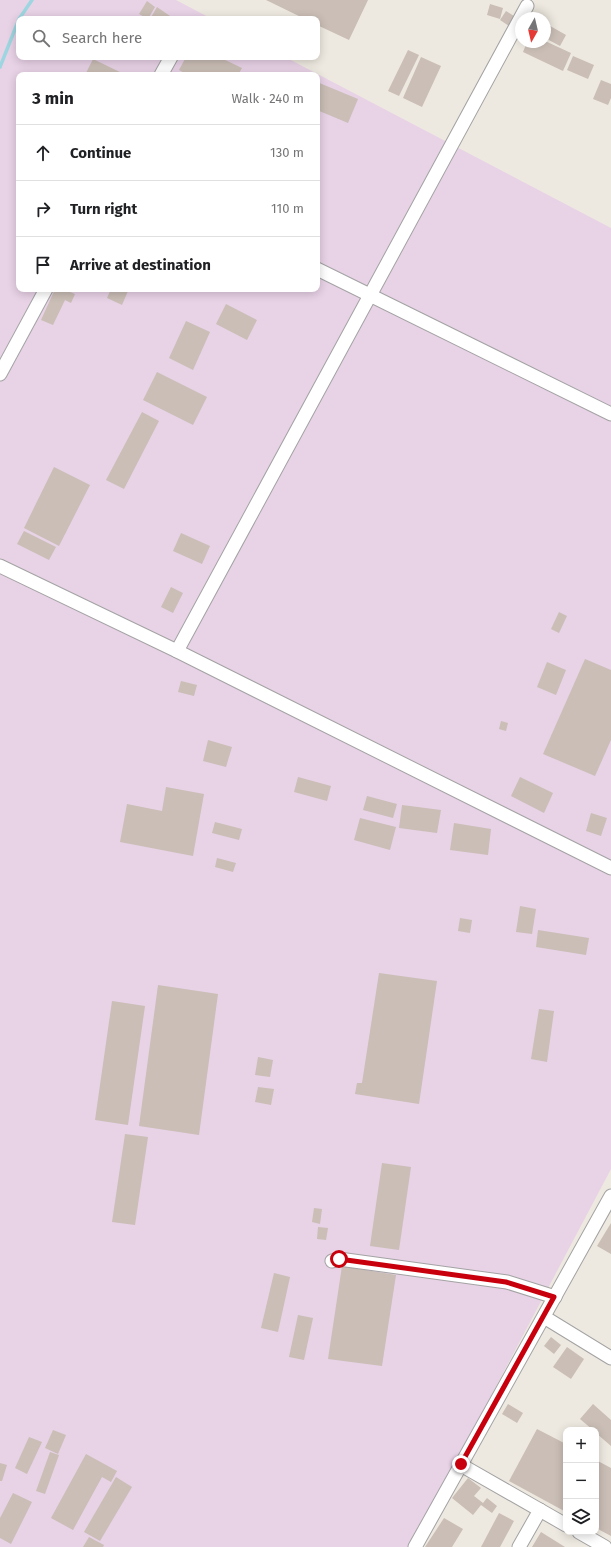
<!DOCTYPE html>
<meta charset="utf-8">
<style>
:root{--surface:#fff;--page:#f2f2f2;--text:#202124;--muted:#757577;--line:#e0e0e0}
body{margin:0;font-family:"Fira Sans",sans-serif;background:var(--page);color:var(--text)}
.controls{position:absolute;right:12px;bottom:12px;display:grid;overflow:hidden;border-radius:8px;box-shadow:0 2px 10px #0003}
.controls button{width:36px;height:36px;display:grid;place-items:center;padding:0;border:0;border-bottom:1px solid var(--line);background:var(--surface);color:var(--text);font:20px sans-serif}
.compass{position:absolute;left:515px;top:12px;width:36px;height:36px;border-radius:50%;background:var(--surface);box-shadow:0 2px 10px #0003;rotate:188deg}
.stop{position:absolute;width:12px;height:12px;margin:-9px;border:3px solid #c8000e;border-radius:50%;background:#fff}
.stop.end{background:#c8000e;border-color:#fff;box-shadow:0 1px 4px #0008}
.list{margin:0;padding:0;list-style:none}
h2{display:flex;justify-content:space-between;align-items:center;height:52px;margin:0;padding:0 16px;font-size:17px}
h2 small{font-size:13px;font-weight:400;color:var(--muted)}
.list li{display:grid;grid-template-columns:26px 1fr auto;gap:12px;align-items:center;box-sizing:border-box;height:56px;padding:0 16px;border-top:1px solid var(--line)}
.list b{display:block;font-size:15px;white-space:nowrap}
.list em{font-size:13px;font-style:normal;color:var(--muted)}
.icon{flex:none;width:22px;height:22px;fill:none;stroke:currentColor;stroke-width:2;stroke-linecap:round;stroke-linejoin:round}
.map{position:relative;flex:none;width:611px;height:1547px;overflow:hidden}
.search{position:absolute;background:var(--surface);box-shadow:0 2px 10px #0003;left:16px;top:16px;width:304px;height:44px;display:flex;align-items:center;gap:10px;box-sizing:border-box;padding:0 14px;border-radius:8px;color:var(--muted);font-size:15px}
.panel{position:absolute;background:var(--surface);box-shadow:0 2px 10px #0003;left:16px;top:72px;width:304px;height:220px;border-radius:8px}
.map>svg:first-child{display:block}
.industrial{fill:#e8d2e6;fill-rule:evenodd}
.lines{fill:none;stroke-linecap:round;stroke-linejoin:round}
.stream{stroke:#9dd6e0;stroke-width:3.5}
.building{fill:#cabeb6}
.minor-casing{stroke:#a3a3a3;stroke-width:15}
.minor{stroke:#fff;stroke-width:13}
.route{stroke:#c8000e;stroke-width:5}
</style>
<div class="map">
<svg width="611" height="1547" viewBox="0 0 611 1547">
<rect width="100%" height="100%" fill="#eee9e0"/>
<!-- industrial -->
<path class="industrial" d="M0,0H176L212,19H19V57H285L611,228V1169L411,1547H0ZM19,75H317V289H19Z"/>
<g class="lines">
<!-- stream -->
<g class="stream">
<path d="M19,19L32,0"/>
<path d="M0,67L19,19"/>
</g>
</g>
<!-- building -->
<g class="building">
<path d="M266,0H368L349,40L317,25V19H305Z"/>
<path d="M147,1L155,7L148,19L139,14Z"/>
<path d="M490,4L503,8L500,19L487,15Z"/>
<path d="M157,7L170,16L168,19H150Z"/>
<path d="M506,11L514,16L509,26L500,20Z"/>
<path d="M545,23L566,35L560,46L545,38Z"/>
<path d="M545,41L571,53L563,71L523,52L527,42Z"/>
<path d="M408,50L419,55L399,96L388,91Z"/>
<path d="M573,56L594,65L588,79L567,70Z"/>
<path d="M186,57H219L242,68L238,75H188L179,70Z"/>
<path d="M421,57L441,66L422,107L403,98Z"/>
<path d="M93,59L126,75H85Z"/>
<path d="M601,80L611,84V98L608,105L593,99Z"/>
<path d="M317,82L358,99L348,123L317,110Z"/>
<path d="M55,289H63L75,294L71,303L65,300L53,325L41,320Z"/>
<path d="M111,289H124L128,291L122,305L107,298Z"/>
<path d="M226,304L257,320L247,340L216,324Z"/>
<path d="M186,321L210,332L193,370L169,358Z"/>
<path d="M157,372L207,397L193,425L143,400Z"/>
<path d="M142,412L159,421L124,489L106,480Z"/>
<path d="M54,467L90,485L59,546L24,528Z"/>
<path d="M24,531L56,547L49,560L17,544Z"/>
<path d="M181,533L210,546L202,564L173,551Z"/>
<path d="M171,587L183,593L173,613L161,607Z"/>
<path d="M559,612L567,616L559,633L551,629Z"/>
<path d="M585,659L611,670V740L595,776L543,754Z"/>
<path d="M547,662L566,670L556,695L537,687Z"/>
<path d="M181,681L197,685L194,696L178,692Z"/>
<path d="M501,721L508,723L506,731L499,729Z"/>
<path d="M208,740L232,747L226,767L203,761Z"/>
<path d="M298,777L331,786L327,801L294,792Z"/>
<path d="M520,777L553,793L544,813L511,796Z"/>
<path d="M166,787L204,794L193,856L120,842L127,804L162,811Z"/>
<path d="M367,796L397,804L393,818L363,810Z"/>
<path d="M402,805L441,810L437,833L399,828Z"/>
<path d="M591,813L607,818L601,836L586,831Z"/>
<path d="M360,818L396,827L390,850L354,840Z"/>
<path d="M215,822L242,829L239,840L212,833Z"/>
<path d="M454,823L491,829L488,855L450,850Z"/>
<path d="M217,858L236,863L233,872L215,867Z"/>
<path d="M520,906L536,909L532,934L516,932Z"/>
<path d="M460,918L472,920L470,933L458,931Z"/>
<path d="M538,930L589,938L586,955L536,947Z"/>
<path d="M379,973L437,981L419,1104L355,1094L357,1083H362Z"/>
<path d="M158,985L218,994L199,1135L139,1126Z"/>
<path d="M112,1001L145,1006L128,1125L95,1120Z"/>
<path d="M539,1009L554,1011L547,1062L531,1059Z"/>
<path d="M258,1057L273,1060L270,1077L255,1075Z"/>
<path d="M258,1087L274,1089L271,1105L255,1102Z"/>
<path d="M125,1134L148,1137L135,1225L112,1222Z"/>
<path d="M382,1163L411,1167L399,1250L370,1246Z"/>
<path d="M314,1208L322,1209L320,1224L312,1222Z"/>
<path d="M611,1223V1254L597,1246Z"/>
<path d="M318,1227L328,1228L326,1240L317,1239Z"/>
<path d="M342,1266L396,1275L382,1366L328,1359Z"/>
<path d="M274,1273L290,1277L278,1332L261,1328Z"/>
<path d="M298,1315L313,1318L304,1360L289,1357Z"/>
<path d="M551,1337L561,1345L554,1354L544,1346Z"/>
<path d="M567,1347L584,1359L571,1379L553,1367Z"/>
<path d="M508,1404L523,1413L517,1423L502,1414Z"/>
<path d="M593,1404L611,1420V1446L596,1433V1430H593L580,1419Z"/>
<path d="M537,1429L566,1444V1512L509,1481Z"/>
<path d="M53,1430L66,1435L58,1454L45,1448Z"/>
<path d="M29,1437L42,1442L27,1474L15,1468Z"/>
<path d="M50,1452L59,1455L45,1494L36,1491Z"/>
<path d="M86,1454L117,1471L111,1482L102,1477L73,1530L51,1518Z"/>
<path d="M596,1460L611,1468V1536L596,1528Z"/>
<path d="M0,1463L7,1465L2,1481H0Z"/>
<path d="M116,1477L132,1487L100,1541L84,1532Z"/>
<path d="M468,1478L481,1488L474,1496L483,1503L487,1498L497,1506L492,1513L481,1505L473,1515L452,1498Z"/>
<path d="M13,1493L32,1502L11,1544L0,1538V1518Z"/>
<path d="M499,1513L514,1521L500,1547H481Z"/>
<path d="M444,1518L463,1529L452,1547H425Z"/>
<path d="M541,1532L565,1547H532Z"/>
<path d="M89,1537L104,1545L103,1547H83Z"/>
</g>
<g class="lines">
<defs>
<g id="minor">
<path d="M527,6L177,651L611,868"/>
<path d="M161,75L171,57"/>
<path d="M317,269L611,414"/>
<path d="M0,374L46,289"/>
<path d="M0,566L177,651"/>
<path d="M332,1261L339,1259L507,1282L555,1297"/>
<path d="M544,1317L611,1358"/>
<path d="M461,1465L566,1525"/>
<path d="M579,1532L605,1547"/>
<path d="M415,1547L611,1196"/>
<path d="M519,1547L540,1510"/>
</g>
</defs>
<!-- minor casing -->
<use href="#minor" class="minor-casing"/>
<!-- minor -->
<use href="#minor" class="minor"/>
</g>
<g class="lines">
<!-- route -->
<path class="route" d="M339,1259L506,1282L554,1297L461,1464"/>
</g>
</svg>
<div class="controls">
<button>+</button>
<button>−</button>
<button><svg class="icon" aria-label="layers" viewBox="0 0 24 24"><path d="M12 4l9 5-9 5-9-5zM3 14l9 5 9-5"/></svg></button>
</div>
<svg class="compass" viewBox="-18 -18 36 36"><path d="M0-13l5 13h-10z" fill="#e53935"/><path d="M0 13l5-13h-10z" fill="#757577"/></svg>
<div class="stop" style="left:339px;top:1259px"></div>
<div class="stop end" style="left:461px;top:1464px"></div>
<div class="search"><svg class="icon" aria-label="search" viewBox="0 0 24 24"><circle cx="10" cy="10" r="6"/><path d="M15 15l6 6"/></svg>Search here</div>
<section class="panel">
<h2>3 min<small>Walk · 240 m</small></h2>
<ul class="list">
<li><svg class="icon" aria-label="ahead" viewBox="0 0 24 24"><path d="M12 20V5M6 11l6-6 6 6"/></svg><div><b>Continue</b></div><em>130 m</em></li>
<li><svg class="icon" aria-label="right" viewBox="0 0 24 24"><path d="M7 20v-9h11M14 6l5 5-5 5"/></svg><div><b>Turn right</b></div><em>110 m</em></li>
<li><svg class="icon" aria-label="arrive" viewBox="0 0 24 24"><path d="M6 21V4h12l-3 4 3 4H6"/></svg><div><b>Arrive at destination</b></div></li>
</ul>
</section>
</div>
